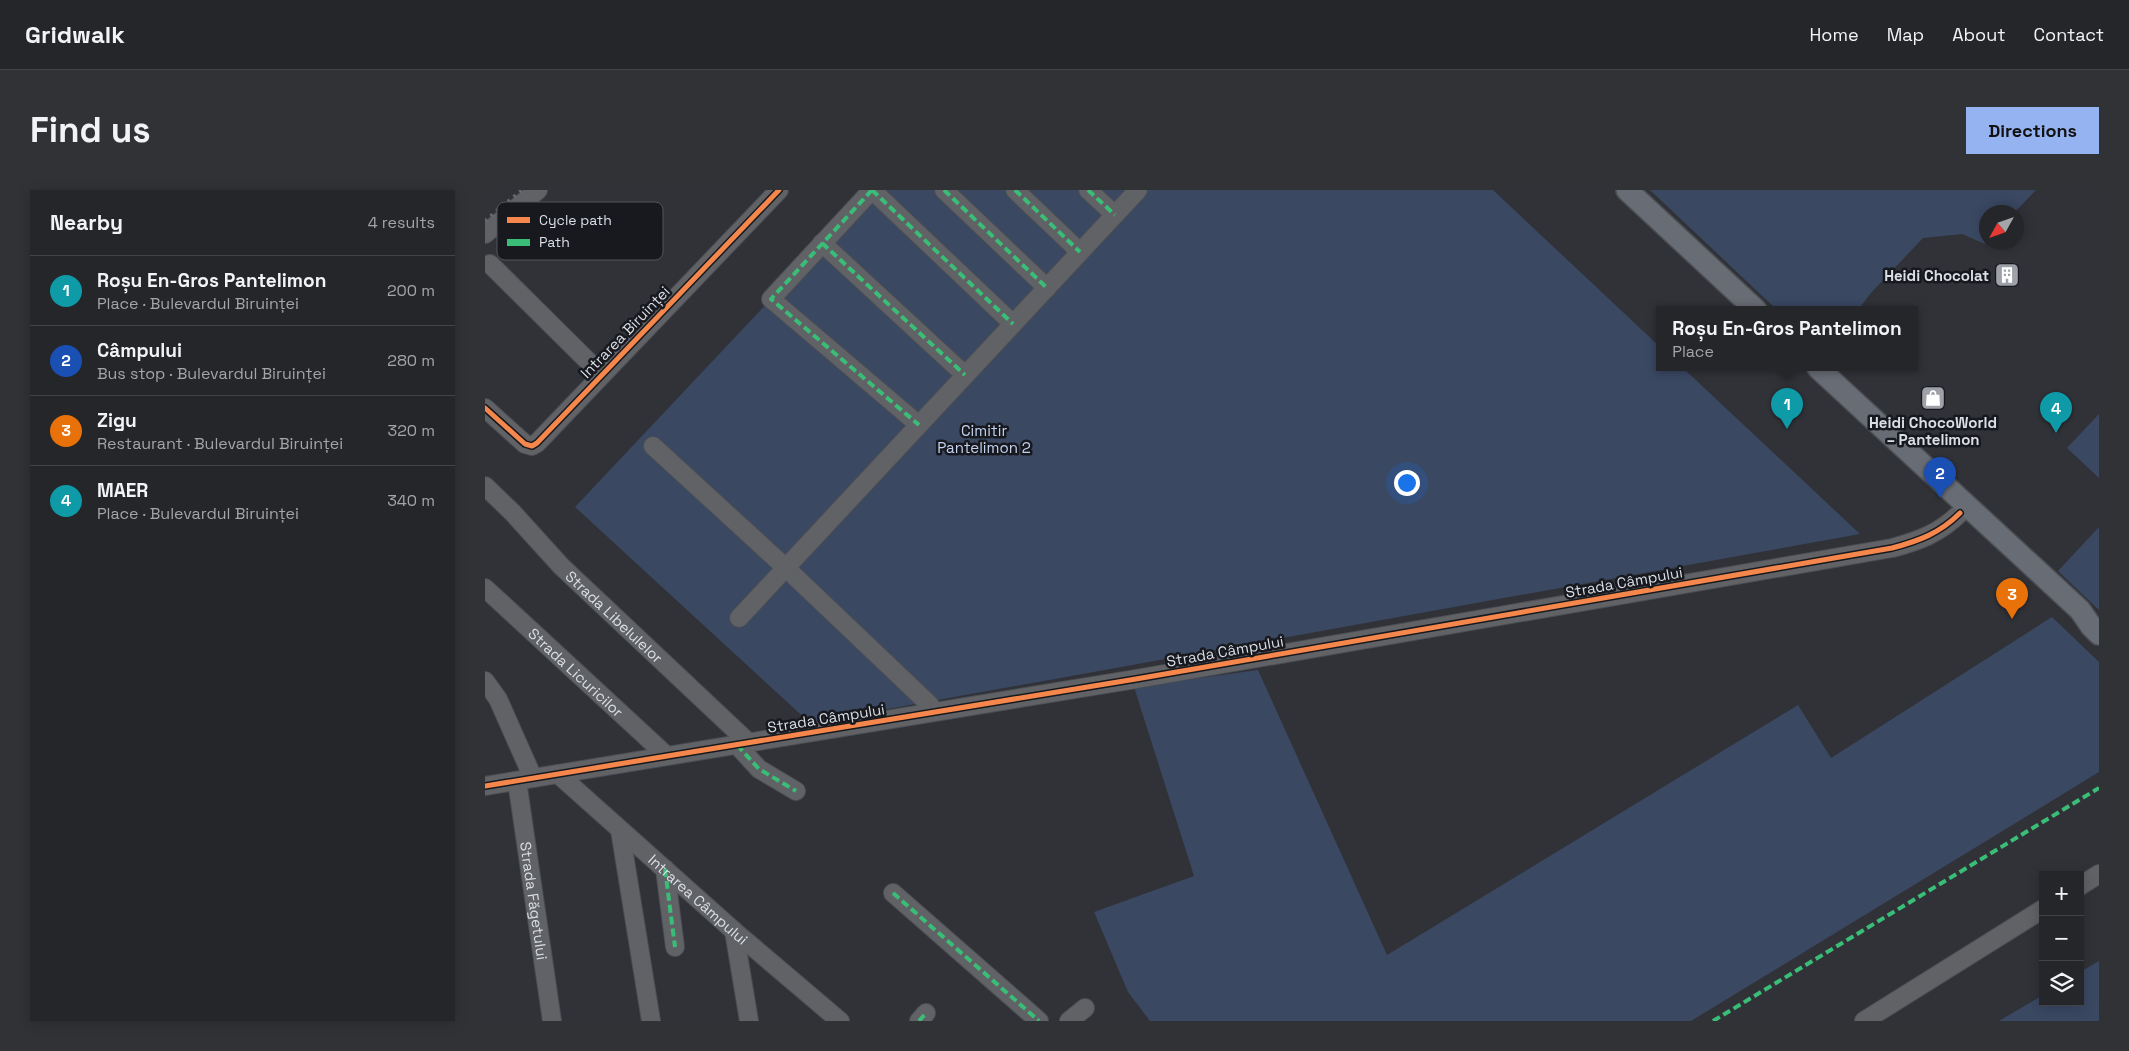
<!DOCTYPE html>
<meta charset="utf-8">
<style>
:root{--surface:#24262a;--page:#303236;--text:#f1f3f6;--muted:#a3a5a8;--line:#414347;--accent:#95b2f1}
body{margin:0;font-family:"Space Grotesk",sans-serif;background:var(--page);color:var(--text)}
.controls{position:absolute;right:15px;bottom:15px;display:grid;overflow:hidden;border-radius:0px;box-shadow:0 2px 12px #0003}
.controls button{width:45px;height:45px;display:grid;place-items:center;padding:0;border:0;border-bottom:1px solid var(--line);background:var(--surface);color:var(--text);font:25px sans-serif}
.compass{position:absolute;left:1494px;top:15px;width:45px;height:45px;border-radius:50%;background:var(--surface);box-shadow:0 2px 12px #0003;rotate:230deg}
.you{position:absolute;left:921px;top:292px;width:18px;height:18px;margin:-12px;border:4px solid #fff;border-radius:50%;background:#1a73e8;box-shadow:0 0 0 8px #1a73e833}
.badge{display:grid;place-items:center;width:32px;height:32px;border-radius:50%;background:var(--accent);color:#fff;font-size:16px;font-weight:700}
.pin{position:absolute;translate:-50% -41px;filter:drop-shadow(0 1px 2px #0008)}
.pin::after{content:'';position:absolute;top:26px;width:18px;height:15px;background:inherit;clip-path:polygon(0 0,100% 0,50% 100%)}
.popup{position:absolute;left:1171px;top:116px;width:262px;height:65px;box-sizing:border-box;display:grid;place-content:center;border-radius:0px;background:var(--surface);filter:drop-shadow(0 1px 4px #0005);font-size:16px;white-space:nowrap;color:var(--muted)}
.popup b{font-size:19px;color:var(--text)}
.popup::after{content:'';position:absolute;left:50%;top:100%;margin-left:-10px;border:10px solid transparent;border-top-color:var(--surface)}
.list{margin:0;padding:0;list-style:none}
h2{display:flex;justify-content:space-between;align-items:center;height:65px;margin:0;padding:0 20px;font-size:21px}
h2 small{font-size:16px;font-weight:400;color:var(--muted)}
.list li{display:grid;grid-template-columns:32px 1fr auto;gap:15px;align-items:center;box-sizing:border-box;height:70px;padding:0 20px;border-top:1px solid var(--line)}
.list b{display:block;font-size:19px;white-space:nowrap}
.list p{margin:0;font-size:16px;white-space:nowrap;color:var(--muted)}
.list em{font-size:16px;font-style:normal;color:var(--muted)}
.icon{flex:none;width:28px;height:28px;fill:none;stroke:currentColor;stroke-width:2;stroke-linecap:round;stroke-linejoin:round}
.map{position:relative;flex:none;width:1614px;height:831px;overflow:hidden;border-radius:0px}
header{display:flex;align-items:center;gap:30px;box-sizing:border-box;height:70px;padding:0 25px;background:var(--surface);border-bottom:1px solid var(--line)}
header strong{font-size:24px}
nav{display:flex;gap:28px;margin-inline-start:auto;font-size:18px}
.intro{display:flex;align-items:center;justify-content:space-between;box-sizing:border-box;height:120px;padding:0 30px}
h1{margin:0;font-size:35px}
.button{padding:12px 22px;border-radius:0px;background:var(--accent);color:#111;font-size:18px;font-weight:700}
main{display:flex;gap:30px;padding:0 30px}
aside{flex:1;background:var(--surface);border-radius:0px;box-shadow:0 2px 12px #0003}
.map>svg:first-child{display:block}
.green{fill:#3a4862}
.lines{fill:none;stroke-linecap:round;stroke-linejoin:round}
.minor-casing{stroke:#4b4e53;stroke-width:20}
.major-casing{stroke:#4b4e53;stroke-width:24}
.minor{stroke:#606266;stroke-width:18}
.major{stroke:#686c74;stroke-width:21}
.rail{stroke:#67696e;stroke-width:4;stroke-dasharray:2.5 5;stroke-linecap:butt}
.quiet{stroke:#3abd76;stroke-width:4;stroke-dasharray:8 4;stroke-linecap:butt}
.cycleway-casing{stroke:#17191e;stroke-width:8}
.cycleway{stroke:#f5874c;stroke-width:5}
.labels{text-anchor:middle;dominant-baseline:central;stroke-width:5;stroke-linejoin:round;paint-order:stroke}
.poi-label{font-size:15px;font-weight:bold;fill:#dadee5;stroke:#17191e;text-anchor:end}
.street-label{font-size:15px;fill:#dadee5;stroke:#17191e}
.park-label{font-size:15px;fill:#c2d3f1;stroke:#17191e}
.key{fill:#17191e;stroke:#52545a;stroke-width:1}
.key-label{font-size:14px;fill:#dadee5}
</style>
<header>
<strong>Gridwalk</strong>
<nav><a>Home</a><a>Map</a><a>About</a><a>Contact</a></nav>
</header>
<div class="intro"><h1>Find us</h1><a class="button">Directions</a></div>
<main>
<aside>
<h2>Nearby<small>4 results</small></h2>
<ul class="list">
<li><span class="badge" style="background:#0f9aa8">1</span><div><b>Roșu En-Gros Pantelimon</b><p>Place · Bulevardul Biruinței</p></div><em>200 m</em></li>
<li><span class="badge" style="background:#1a4fb4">2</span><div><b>Câmpului</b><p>Bus stop · Bulevardul Biruinței</p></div><em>280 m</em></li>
<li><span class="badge" style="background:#e8710a">3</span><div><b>Zigu</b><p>Restaurant · Bulevardul Biruinței</p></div><em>320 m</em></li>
<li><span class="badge" style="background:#0f9aa8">4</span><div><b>MAER</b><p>Place · Bulevardul Biruinței</p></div><em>340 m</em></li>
</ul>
</aside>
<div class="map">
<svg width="1614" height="831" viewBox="0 0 1614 831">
<rect width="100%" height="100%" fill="#303238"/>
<!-- green -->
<g class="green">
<path d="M389,0H1008L1174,156V178H1198L1375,344L325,533L90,317Z"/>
<path d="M1165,0H1551L1530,22H1502L1500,54L1477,44L1438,48L1386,103L1373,120H1292Z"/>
<path d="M1614,224V288L1582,258Z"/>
<path d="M1614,337V420L1573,381Z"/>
<path d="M1567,427L1614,472V582L1206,831H665L643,802L609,722L709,686L649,497L773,480L902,765L1313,515L1346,568Z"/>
<path d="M1614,771V831H1514L1558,805V812H1595V782Z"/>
</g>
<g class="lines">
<defs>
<g id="minor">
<path d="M387,0L286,109L434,235"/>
<path d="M387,0L528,134"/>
<path d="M459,0L562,98"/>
<path d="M530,0L595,62"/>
<path d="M603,0L630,25"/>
<path d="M0,44L53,0"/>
<path d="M337,53L480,185"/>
<path d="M5,74L116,184"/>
<path d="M0,218L40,254L47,256L52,253L294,0"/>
<path d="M168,256L301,378L445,515"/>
<path id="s1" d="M0,296L28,323L76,376L264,553"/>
<path id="s2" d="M0,398L182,566"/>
<path d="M254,428L653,0"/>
<path d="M0,491L13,509L48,588"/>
<path d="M252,555L274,579L311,601"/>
<path id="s3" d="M73,584L249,741L355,831"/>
<path id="s4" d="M32,591L67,831"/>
<path d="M0,596L651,489L1407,358C1434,351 1455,343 1475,323"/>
<path d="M135,640L166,831"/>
<path d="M180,679L190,757"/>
<path d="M1595,696L1614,684"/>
<path d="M408,703L554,831"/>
<path d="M249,741L264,831"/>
<path d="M434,831L441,823"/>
<path d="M584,831L600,818"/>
<path d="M1379,831L1558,719"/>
</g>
<g id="major">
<path d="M1142,0L1271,120"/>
<path d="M1333,178L1595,420L1606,436L1614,444"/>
</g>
</defs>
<!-- minor casing -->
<use href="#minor" class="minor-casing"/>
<!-- major casing -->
<use href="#major" class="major-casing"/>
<!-- minor -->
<use href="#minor" class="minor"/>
<!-- major -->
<use href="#major" class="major"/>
<!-- rail -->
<path class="rail" d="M0,31L37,0"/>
<!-- quiet -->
<g class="quiet">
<path d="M387,0L286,109L434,235"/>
<path d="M387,0L528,134"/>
<path d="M459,0L562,98"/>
<path d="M530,0L595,62"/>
<path d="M603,0L630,25"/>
<path d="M337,53L480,185"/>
<path d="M252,555L274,579L311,601"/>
<path d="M180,679L190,757"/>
<path d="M408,703L554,831"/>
<path d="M434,831L441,823"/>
<path d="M1228,831L1614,598"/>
</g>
<defs>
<g id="cycleway">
<path d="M0,218L40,254L47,256L52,253L294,0"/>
<path d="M0,596L651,489L1407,358C1434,351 1455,343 1475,323"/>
</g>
</defs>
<!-- cycleway casing -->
<use href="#cycleway" class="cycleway-casing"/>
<!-- cycleway -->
<use href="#cycleway" class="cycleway"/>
</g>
<!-- icons -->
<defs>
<symbol id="building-square" viewBox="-11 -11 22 22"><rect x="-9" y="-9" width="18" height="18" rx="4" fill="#9ea2a8" stroke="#17191e"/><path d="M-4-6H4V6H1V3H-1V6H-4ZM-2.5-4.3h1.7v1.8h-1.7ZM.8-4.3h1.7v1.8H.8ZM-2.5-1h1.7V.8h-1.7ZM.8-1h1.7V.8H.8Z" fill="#fff"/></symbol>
<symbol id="shop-square" viewBox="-11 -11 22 22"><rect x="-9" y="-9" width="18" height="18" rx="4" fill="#9ea2a8" stroke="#17191e"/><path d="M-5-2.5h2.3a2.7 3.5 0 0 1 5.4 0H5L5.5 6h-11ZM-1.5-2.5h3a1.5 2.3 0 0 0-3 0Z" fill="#fff"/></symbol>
</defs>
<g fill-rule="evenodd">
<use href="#building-square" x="1508" y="71" width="28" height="28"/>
<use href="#shop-square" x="1434" y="194" width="28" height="28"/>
</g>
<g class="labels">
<!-- poi labels -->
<g class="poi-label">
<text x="1504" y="85">Heidi Chocolat</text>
<text x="1448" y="232" text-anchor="middle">Heidi ChocoWorld<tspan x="1448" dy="17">– Pantelimon</tspan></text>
</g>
<!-- street labels -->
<g class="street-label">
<text transform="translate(140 142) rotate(-46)">Intrarea Biruinței</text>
<text transform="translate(1139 392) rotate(-10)">Strada Câmpului</text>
<text stroke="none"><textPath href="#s1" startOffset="184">Strada Libelulelor</textPath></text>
<text transform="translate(740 461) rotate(-10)">Strada Câmpului</text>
<text stroke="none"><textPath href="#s2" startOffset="124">Strada Licuricilor</textPath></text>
<text transform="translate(341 528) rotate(-9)">Strada Câmpului</text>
<text stroke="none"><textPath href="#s3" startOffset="188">Intrarea Câmpului</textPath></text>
<text stroke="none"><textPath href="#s4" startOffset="121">Strada Făgetului</textPath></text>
</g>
<!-- park labels -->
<g class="park-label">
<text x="499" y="240">Cimitir<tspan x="499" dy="17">Pantelimon 2</tspan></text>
</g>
</g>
<!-- legend -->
<rect x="12" y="12" width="166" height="58" rx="8" class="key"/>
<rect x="22" y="27" width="23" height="6" fill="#f5874c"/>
<rect x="22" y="49" width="23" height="7" fill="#3abd76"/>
<g class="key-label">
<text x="54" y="35">Cycle path</text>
<text x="54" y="57">Path</text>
</g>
</svg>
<div class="controls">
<button>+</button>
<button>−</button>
<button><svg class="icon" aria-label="layers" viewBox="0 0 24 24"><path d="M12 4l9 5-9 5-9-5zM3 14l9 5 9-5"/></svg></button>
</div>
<svg class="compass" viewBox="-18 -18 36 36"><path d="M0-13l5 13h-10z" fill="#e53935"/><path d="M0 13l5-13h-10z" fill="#a3a5a8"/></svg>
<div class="you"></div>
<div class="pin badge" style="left:1302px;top:239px;background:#0f9aa8">1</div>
<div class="popup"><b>Roșu En-Gros Pantelimon</b>Place</div>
<div class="pin badge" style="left:1455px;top:308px;background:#1a4fb4">2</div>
<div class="pin badge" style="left:1527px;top:429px;background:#e8710a">3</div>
<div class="pin badge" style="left:1571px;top:243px;background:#0f9aa8">4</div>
</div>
</main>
